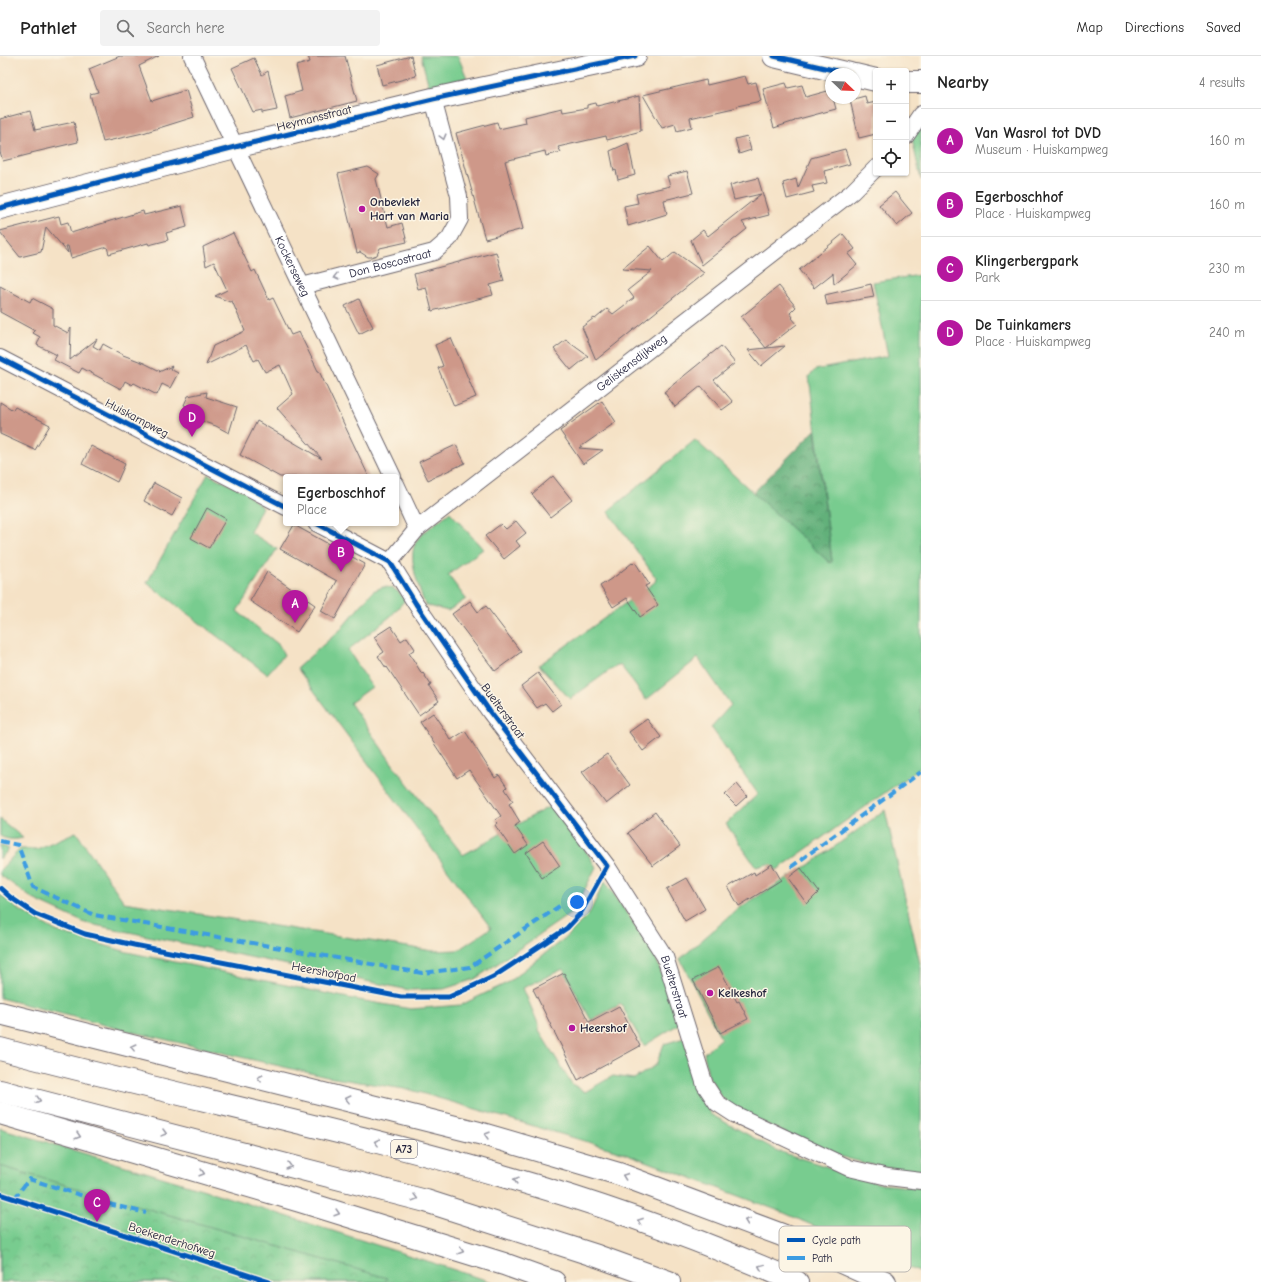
<!DOCTYPE html>
<meta charset="utf-8">
<style>
:root{--surface:#fff;--page:#f2f2f2;--text:#222;--muted:#767676;--line:#e0e0e0;--accent:#b5179e}
body{margin:0;font-family:"Comic Neue",sans-serif;background:var(--page);color:var(--text)}
.controls{position:absolute;right:12px;top:12px;display:grid;overflow:hidden;border-radius:4px;box-shadow:0 1px 3px #0004}
.controls button{width:36px;height:36px;display:grid;place-items:center;padding:0;border:0;border-bottom:1px solid var(--line);background:var(--surface);color:var(--text);font:20px sans-serif}
.compass{position:absolute;left:825px;top:12px;width:36px;height:36px;border-radius:50%;background:var(--surface);box-shadow:0 1px 3px #0004;rotate:113deg}
.you{position:absolute;left:577px;top:846px;width:14px;height:14px;margin:-10px;border:3px solid #fff;border-radius:50%;background:#1a73e8;box-shadow:0 0 0 6px #1a73e833}
.badge{display:grid;place-items:center;width:26px;height:26px;border-radius:50%;background:var(--accent);color:#fff;font-size:13px;font-weight:700}
.pin{position:absolute;translate:-50% -33px;filter:drop-shadow(0 1px 2px #0008)}
.pin::after{content:'';position:absolute;top:21px;width:14px;height:12px;background:inherit;clip-path:polygon(0 0,100% 0,50% 100%)}
.popup{position:absolute;left:283px;top:418px;width:116px;height:52px;box-sizing:border-box;display:grid;place-content:center;border-radius:4px;background:var(--surface);filter:drop-shadow(0 1px 3px #0005);font-size:13px;white-space:nowrap;color:var(--muted)}
.popup b{font-size:15px;color:var(--text)}
.popup::after{content:'';position:absolute;left:50%;top:100%;margin-left:-8px;border:8px solid transparent;border-top-color:var(--surface)}
.list{margin:0;padding:0;list-style:none}
h2{display:flex;justify-content:space-between;align-items:center;height:52px;margin:0;padding:0 16px;font-size:17px}
h2 small{font-size:13px;font-weight:400;color:var(--muted)}
.list li{display:grid;grid-template-columns:26px 1fr auto;gap:12px;align-items:center;box-sizing:border-box;height:64px;padding:0 16px;border-top:1px solid var(--line)}
.list b{display:block;font-size:15px;white-space:nowrap}
.list p{margin:0;font-size:13px;white-space:nowrap;color:var(--muted)}
.list em{font-size:13px;font-style:normal;color:var(--muted)}
.icon{flex:none;width:22px;height:22px;fill:none;stroke:currentColor;stroke-width:2;stroke-linecap:round;stroke-linejoin:round}
.map{position:relative;flex:none;width:921px;height:1226px;overflow:hidden}
header{display:flex;align-items:center;gap:24px;box-sizing:border-box;height:56px;padding:0 20px;background:var(--surface);border-bottom:1px solid var(--line)}
header strong{font-size:19px}
nav{display:flex;gap:22px;margin-inline-start:auto;font-size:14px}
.search{width:280px;height:36px;background:var(--page);display:flex;align-items:center;gap:10px;box-sizing:border-box;padding:0 14px;border-radius:4px;color:var(--muted);font-size:15px}
main{display:flex}
aside{flex:1;background:var(--surface)}
.map>svg:first-child{display:block}
.green{fill:#78cc8f;stroke:#4d7765}
.forest{fill:url(#forest-crowns);stroke:#42695a}
.park{fill:url(#park-crowns);stroke:#4d7765}
.building{fill:#ce9889}
.lines{fill:none;stroke-linecap:round;stroke-linejoin:round}
.street-casing{stroke:#6c656c;stroke-width:18}
.secondary-casing{stroke:#6c656c;stroke-width:24}
.highway-casing{stroke:#6c656c;stroke-width:24}
.street{stroke:#fff;stroke-width:16}
.secondary{stroke:#fff;stroke-width:22}
.highway{stroke:#fff;stroke-width:22}
.quiet{stroke:#3c9ce2;stroke-width:4;stroke-dasharray:8 4;stroke-linecap:butt}
.cycleway-casing{stroke:#fcf5e5;stroke-width:8}
.cycleway{stroke:#0057b8;stroke-width:5}
.oneway{stroke:#9c9ca7}
.poi-dot{fill:#b5179e;stroke:#fcf5e5;stroke-width:1.5}
.labels{text-anchor:middle;dominant-baseline:central;stroke-width:3;stroke-linejoin:round;paint-order:stroke}
.shield{fill:#fcf5e5;stroke:#63616e;stroke-width:1}
.shield-label{font-size:11px;font-weight:bold;fill:#22223b}
.street-label{font-size:12px;fill:#22223b;stroke:#fcf5e5}
.poi-label{font-size:12px;font-weight:bold;fill:#22223b;stroke:#fcf5e5;text-anchor:start}
.key{fill:#fcf5e5;stroke:#bbb6b2;stroke-width:1}
.key-label{font-size:11px;fill:#22223b}
</style>
<header>
<strong>Pathlet</strong>
<div class="search"><svg class="icon" aria-label="search" viewBox="0 0 24 24"><circle cx="10" cy="10" r="6"/><path d="M15 15l6 6"/></svg>Search here</div>
<nav><a>Map</a><a>Directions</a><a>Saved</a></nav>
</header>
<main>
<div class="map">
<svg width="921" height="1226" viewBox="0 0 921 1226">
<defs>
<pattern id="forest-crowns" width="20" height="18" patternUnits="userSpaceOnUse"><rect width="20" height="18" fill="#62b07a"/><path d="M2 6a3 3 0 1 1 6 0M12 15a3 3 0 1 1 6 0" fill="none" stroke="#508f65"/></pattern>
<pattern id="park-crowns" width="20" height="18" patternUnits="userSpaceOnUse"><rect width="20" height="18" fill="#78cc8f"/><path d="M2 6a3 3 0 1 1 6 0M12 15a3 3 0 1 1 6 0" fill="none" stroke="#68af7c"/></pattern>
</defs>
<rect width="100%" height="100%" fill="#fcf5e5"/>
<filter id="ink" filterUnits="userSpaceOnUse"><feTurbulence type="fractalNoise" baseFrequency=".025" numOctaves="2"/><feDisplacementMap in="SourceGraphic" scale="8" xChannelSelector="R" yChannelSelector="G"/><feConvolveMatrix kernelMatrix="1 2 1 2 8 2 1 2 1" color-interpolation-filters="sRGB"/></filter>
<filter id="wash" filterUnits="userSpaceOnUse"><feTurbulence type="fractalNoise" baseFrequency=".012" numOctaves="4" result="noise"/><feDisplacementMap in="SourceGraphic" scale="16" xChannelSelector="R" yChannelSelector="G"/><feGaussianBlur stdDeviation="0.9" result="paint"/><feColorMatrix in="noise" values="0 0 0 0 0 0 0 0 0 0 0 0 0 0 0 0 0 1.4 0 .05"/><feComposite in="paint" operator="in"/></filter>
<g filter="url(#wash)">
<rect width="100%" height="100%" fill="#f5e2c6"/>
<!-- green -->
<g class="green">
<path d="M421,0H458L467,22L429,31Z"/>
<path d="M921,70V124L912,83Z"/>
<path d="M921,219V711L777,814L768,808L756,811L726,768L758,738L711,671L731,649L698,602L646,644L621,610L617,609L570,643L539,609L655,526L656,522L608,455L695,384L831,507L832,505L809,320L815,314L888,300L873,226Z"/>
<path d="M208,418L245,436L262,451L250,476L277,493L237,555L279,589L284,599L267,618L147,527Z"/>
<path d="M450,456L483,493L448,519L466,543L448,555L425,549C419,532 406,500 417,484C422,476 442,463 450,456Z"/>
<path d="M383,531C394,531 399,535 405,544L391,560L348,594L372,631L350,647L394,710L463,799L552,749L586,795L596,811L574,855L475,923L444,933L409,934L85,867L33,843L0,819V814L20,793H37L76,776L124,846L433,895L458,894L491,872L297,612L340,574L373,535Z"/>
<path d="M885,754L921,912V1115L880,1111L823,1096L736,1053L721,1041L708,1019L704,997L721,982L680,903L739,852L815,805Z"/>
<path d="M0,763L23,782C15,784 7,784 0,780Z"/>
<path d="M0,789L9,793L0,803Z"/>
<path d="M605,825L655,899L679,968L644,990L621,948L591,964L563,913L523,932L539,970V975L572,1028L585,1036L613,1020L634,1023L656,1009L664,988L684,982L689,1001L710,1058L778,1095L881,1128L921,1132V1217L782,1156L622,1096L411,1034L327,1021L116,972L0,942V838L16,852L56,875L127,896L353,943L411,953L461,949L507,927L565,882L589,858Z"/>
<path d="M0,1072L205,1134L492,1226H46L0,1217Z"/>
</g>
<!-- forest -->
<path class="forest" d="M815,374L832,505L830,507L753,437Z"/>
<!-- park -->
<path class="park" d="M0,1110L387,1222L385,1226H0Z"/>
<g id="blocks">
<!-- building -->
<g class="building">
<path d="M120,0H159L139,10L152,45L186,34L194,61L143,77L103,86L90,38L98,36L89,13Z"/>
<path d="M308,0H345L357,45L290,62L285,40L302,35L296,10L310,6Z"/>
<path d="M411,0L416,20L382,29L377,9Z"/>
<path d="M254,2L262,19L268,15L277,54L262,57V54L253,56L232,12Z"/>
<path d="M745,20L748,28L756,26L761,45L737,50L738,51L690,62L692,71L677,75L675,68L662,72L643,39L706,24L707,29Z"/>
<path d="M786,27L788,32L802,29L806,41L831,34V42H833L836,53L795,64V65L774,72L763,33Z"/>
<path d="M639,40L641,75L607,84L606,80L558,91L561,96L546,100L545,95L505,105L523,173L485,183L456,77L497,66L499,73L526,67L525,61L545,56L562,52L563,56L587,52V49L596,47L597,50Z"/>
<path d="M865,40L867,48L876,46V78L859,82L850,44Z"/>
<path d="M30,55L35,74L74,66L78,86L31,97V98L3,105L0,96V63Z"/>
<path d="M747,80L751,94L739,98L735,83Z"/>
<path d="M628,87L635,119L618,124L616,114L614,115L610,95Z"/>
<path d="M845,93L850,108L824,115L827,127L812,130L814,136L787,143L783,127L796,123L798,132L811,102Z"/>
<path d="M368,111L379,118L376,123L388,171L402,167L407,186L380,192L377,199L371,201H368L360,196L357,197L338,118Z"/>
<path d="M687,115L693,137L664,144L667,158L628,170L624,150L638,147L636,138L670,130L667,120Z"/>
<path d="M758,122L769,159L742,166L747,173L702,209L691,184L703,174L708,180L761,138L734,144L730,129Z"/>
<path d="M895,136L912,157L897,170L879,149Z"/>
<path d="M182,150L187,171L166,177L168,184L149,189L148,187L109,198L107,191L71,202L68,190H66L68,197L46,171L41,196L20,201L0,176V175L59,160L61,168L68,166L71,177L143,155L144,159Z"/>
<path d="M233,177L252,216L255,214L269,244L273,242L291,279L299,276L318,315H319L369,421H280L240,399L257,365L322,403L277,352L293,338L280,309L265,316L258,303L254,305L246,289L206,309L213,290L245,275L232,245L230,246L215,240L227,234L214,206L206,210L203,191Z"/>
<path d="M843,178L855,193L848,198L857,209L834,228L833,217L814,232L799,214Z"/>
<path d="M650,190L663,206L675,196L704,217L596,304L582,271L594,262L595,263L607,253L613,258L634,242L628,234L652,215L622,213Z"/>
<path d="M496,196L504,225L490,229L493,239L432,255L426,231L418,233L414,218Z"/>
<path d="M871,228L874,241L827,249L825,239Z"/>
<path d="M0,230L30,246L32,242L53,253V269L68,277L71,272L70,304L97,283L93,290L100,294L103,288L123,299L144,307L160,315L159,316L172,310L170,313L178,317L170,332L162,328L157,339L134,327L132,329L125,325L121,333L82,312L79,317L54,304L57,299L37,289L40,281L33,277L35,275L0,256Z"/>
<path d="M779,230L796,251L790,257L793,261L792,262L797,268L766,292L741,261Z"/>
<path d="M359,243L373,271L359,278L345,250Z"/>
<path d="M451,282L476,341L454,350L438,312L443,310L435,289Z"/>
<path d="M566,284L588,300L571,314L554,293Z"/>
<path d="M721,290L735,307L714,324L733,346L722,354L701,330L675,351L664,336Z"/>
<path d="M785,290L761,310L748,294Z"/>
<path d="M207,336L206,341L237,351L229,377L216,370L195,363L199,356L184,349L188,340Z"/>
<path d="M602,345L616,366L579,392L603,394L583,408L560,375Z"/>
<path d="M0,346L13,354L15,351L50,369L35,394L0,378Z"/>
<path d="M456,389L465,407L428,424L419,406Z"/>
<path d="M91,390L125,408L117,426L82,408Z"/>
<path d="M553,420L572,444L550,461L532,438Z"/>
<path d="M154,427L182,442L172,460L144,445Z"/>
<path d="M207,452L226,463L209,492L191,482Z"/>
<path d="M516,465L526,477L516,485L520,490L504,503L485,480L501,468L506,473Z"/>
<path d="M294,469L365,508L335,563L321,555L337,525L280,493Z"/>
<path d="M635,506L649,528L645,530L658,549L640,561L627,542L613,551L600,530L617,519L632,507L633,508Z"/>
<path d="M267,516L315,549L297,576L250,545Z"/>
<path d="M470,545L478,556L486,550L521,596L495,615L452,558Z"/>
<path d="M391,570L401,585L407,581L415,593L409,597L422,618L423,617L431,629L429,630L439,645L419,659L387,611L386,612L378,600L384,596L374,581Z"/>
<path d="M538,617L561,648L552,655L545,647L537,652L521,630Z"/>
<path d="M433,657L451,684L465,675L495,722L499,719L507,731L505,733L513,745L509,748L520,766L515,770L528,789L515,798L495,769L498,767L495,764L501,760L469,714L457,722L420,666Z"/>
<path d="M647,663L661,681L643,695L629,676Z"/>
<path d="M607,698L630,729L606,748L582,716Z"/>
<path d="M737,728L747,740L736,750L725,739Z"/>
<path d="M655,756L680,790L653,810L628,777Z"/>
<path d="M543,785L560,810L542,822L526,797Z"/>
<path d="M772,808L781,824L739,850L728,831L754,816L755,819Z"/>
<path d="M801,812L819,836L807,848L788,822Z"/>
<path d="M687,822L705,853L685,865L667,833Z"/>
<path d="M719,911L737,946L739,945L748,963L720,977L693,924Z"/>
<path d="M564,917L589,966L619,950L640,990L578,1024L533,933Z"/>
</g>
</g>
</g>
<g filter="url(#ink)">
<use href="#blocks" fill-opacity="0" stroke="#6c656c" stroke-width="1"/>
<g class="lines">
<defs>
<g id="street">
<path id="s1" d="M192,0L393,421"/>
<path d="M906,80L921,58"/>
<path id="s2" d="M302,230L434,196L449,183L460,163L459,140L433,43"/>
<path d="M0,302L286,451"/>
<path d="M396,428L417,473"/>
<path d="M316,467L390,506"/>
<path id="s3" d="M390,506L416,548L490,656L607,810L665,901L705,1029L717,1047L734,1058L849,1112L888,1121L921,1125"/>
<path id="s4" d="M390,506L417,473L852,136L876,112"/>
</g>
<g id="secondary">
<path d="M774,0L850,18"/>
<path d="M855,19L876,24"/>
<path d="M906,26H921"/>
<path d="M0,152L235,91L433,43L635,0"/>
</g>
<g id="highway">
<path d="M0,957L479,1077L619,1118L782,1179L885,1226"/>
<path d="M0,993C168,1038 339,1072 506,1121C605,1149 703,1185 797,1226"/>
<path d="M0,1035L426,1145L597,1200L669,1226"/>
<path d="M0,1057L300,1145L504,1208L554,1226"/>
</g>
</defs>
<!-- street casing -->
<use href="#street" class="street-casing"/>
<!-- secondary casing -->
<use href="#secondary" class="secondary-casing"/>
<!-- highway casing -->
<use href="#highway" class="highway-casing"/>
<!-- street -->
<use href="#street" class="street"/>
<!-- secondary -->
<use href="#secondary" class="secondary"/>
<!-- highway -->
<use href="#highway" class="highway"/>
<!-- quiet -->
<g class="quiet">
<path d="M0,785L18,789L33,831L94,859L422,917L470,911L561,849"/>
<path d="M791,811L921,716"/>
<path d="M14,1143L29,1123L109,1148L146,1157"/>
</g>
<defs>
<g id="cycleway">
<path d="M774,0L850,18"/>
<path d="M0,152L235,91L433,43L635,0"/>
<path d="M0,302L286,451"/>
<path d="M0,832L10,841L35,858L85,878L134,889L401,941H449L493,921L567,872L580,858L607,810L490,656L416,548L390,506L316,467"/>
<path d="M0,1138L269,1226"/>
</g>
</defs>
<!-- cycleway casing -->
<use href="#cycleway" class="cycleway-casing"/>
<!-- cycleway -->
<use href="#cycleway" class="cycleway"/>
</g>
<!-- one-way arrows -->
<defs><path id="oneway-chevron" d="M-2-3.5L2.5 0L-2 3.5" fill="none" stroke-width="1.6" stroke-linecap="round" stroke-linejoin="round"/></defs>
<g class="oneway">
<use href="#oneway-chevron" transform="translate(443 81) rotate(75)"/>
<use href="#oneway-chevron" transform="translate(336 221) rotate(166)"/>
<use href="#oneway-chevron" transform="translate(133 991) rotate(-166)"/>
<use href="#oneway-chevron" transform="translate(260 1022) rotate(-166)"/>
<use href="#oneway-chevron" transform="translate(348 1043) rotate(-166)"/>
<use href="#oneway-chevron" transform="translate(38 1044) rotate(15)"/>
<use href="#oneway-chevron" transform="translate(164 1077) rotate(15)"/>
<use href="#oneway-chevron" transform="translate(487 1079) rotate(-164)"/>
<use href="#oneway-chevron" transform="translate(78 1080) rotate(16)"/>
<use href="#oneway-chevron" transform="translate(377 1086) rotate(-166)"/>
<use href="#oneway-chevron" transform="translate(289 1110) rotate(15)"/>
<use href="#oneway-chevron" transform="translate(202 1117) rotate(16)"/>
<use href="#oneway-chevron" transform="translate(625 1120) rotate(-160)"/>
<use href="#oneway-chevron" transform="translate(516 1124) rotate(-163)"/>
<use href="#oneway-chevron" transform="translate(415 1142) rotate(15)"/>
<use href="#oneway-chevron" transform="translate(337 1157) rotate(17)"/>
<use href="#oneway-chevron" transform="translate(640 1165) rotate(-160)"/>
<use href="#oneway-chevron" transform="translate(747 1165) rotate(-160)"/>
<use href="#oneway-chevron" transform="translate(461 1195) rotate(17)"/>
<use href="#oneway-chevron" transform="translate(761 1211) rotate(-158)"/>
</g>
</g>
<!-- markers -->
<g class="poi-dot">
<circle cx="362" cy="153" r="4"/>
<circle cx="710" cy="937" r="4"/>
<circle cx="572" cy="972" r="4"/>
</g>
<g class="labels">
<!-- shield labels -->
<rect class="shield" x="391" y="1084" width="26" height="18" rx="3"/>
<g class="shield-label">
<text x="404" y="1093">A73</text>
</g>
<!-- street labels -->
<g class="street-label">
<text transform="translate(314 62) rotate(-14)">Heymansstraat</text>
<text stroke="none"><textPath href="#s2" startOffset="91">Don Boscostraat</textPath></text>
<text stroke="none"><textPath href="#s1" startOffset="233">Kockerseweg</textPath></text>
<text stroke="none"><textPath href="#s4" startOffset="314">Geliskensdijkweg</textPath></text>
<text transform="translate(137 362) rotate(28)">Huiskampweg</text>
<text transform="translate(503 655) rotate(54)">Buelterstraat</text>
<text transform="translate(324 916) rotate(11)">Heershofpad</text>
<text stroke="none"><textPath href="#s3" startOffset="513">Buelterstraat</textPath></text>
<text transform="translate(172 1184) rotate(18)">Boekenderhofweg</text>
</g>
<!-- poi labels -->
<g class="poi-label">
<text x="370" y="146">Onbevlekt<tspan x="370" dy="14">Hart van Maria</tspan></text>
<text x="718" y="937">Kelkeshof</text>
<text x="580" y="972">Heershof</text>
</g>
</g>
<!-- legend -->
<rect x="779" y="1170" width="132" height="46" rx="6" class="key"/>
<rect x="787" y="1182" width="18" height="4" fill="#0057b8"/>
<rect x="787" y="1200" width="18" height="4" fill="#3c9ce2"/>
<g class="key-label">
<text x="812" y="1188">Cycle path</text>
<text x="812" y="1206">Path</text>
</g>
</svg>
<div class="controls">
<button>+</button>
<button>−</button>
<button><svg class="icon" aria-label="locate" viewBox="0 0 24 24"><circle cx="12" cy="12" r="6"/><path d="M12 2v4M12 18v4M2 12h4M18 12h4"/></svg></button>
</div>
<svg class="compass" viewBox="-18 -18 36 36"><path d="M0-13l5 13h-10z" fill="#e53935"/><path d="M0 13l5-13h-10z" fill="#767676"/></svg>
<div class="you"></div>
<div class="pin badge" style="left:295px;top:567px">A</div>
<div class="pin badge" style="left:341px;top:516px">B</div>
<div class="popup"><b>Egerboschhof</b>Place</div>
<div class="pin badge" style="left:97px;top:1166px">C</div>
<div class="pin badge" style="left:192px;top:381px">D</div>
</div>
<aside>
<h2>Nearby<small>4 results</small></h2>
<ul class="list">
<li><span class="badge">A</span><div><b>Van Wasrol tot DVD</b><p>Museum · Huiskampweg</p></div><em>160 m</em></li>
<li><span class="badge">B</span><div><b>Egerboschhof</b><p>Place · Huiskampweg</p></div><em>160 m</em></li>
<li><span class="badge">C</span><div><b>Klingerbergpark</b><p>Park</p></div><em>230 m</em></li>
<li><span class="badge">D</span><div><b>De Tuinkamers</b><p>Place · Huiskampweg</p></div><em>240 m</em></li>
</ul>
</aside>
</main>
